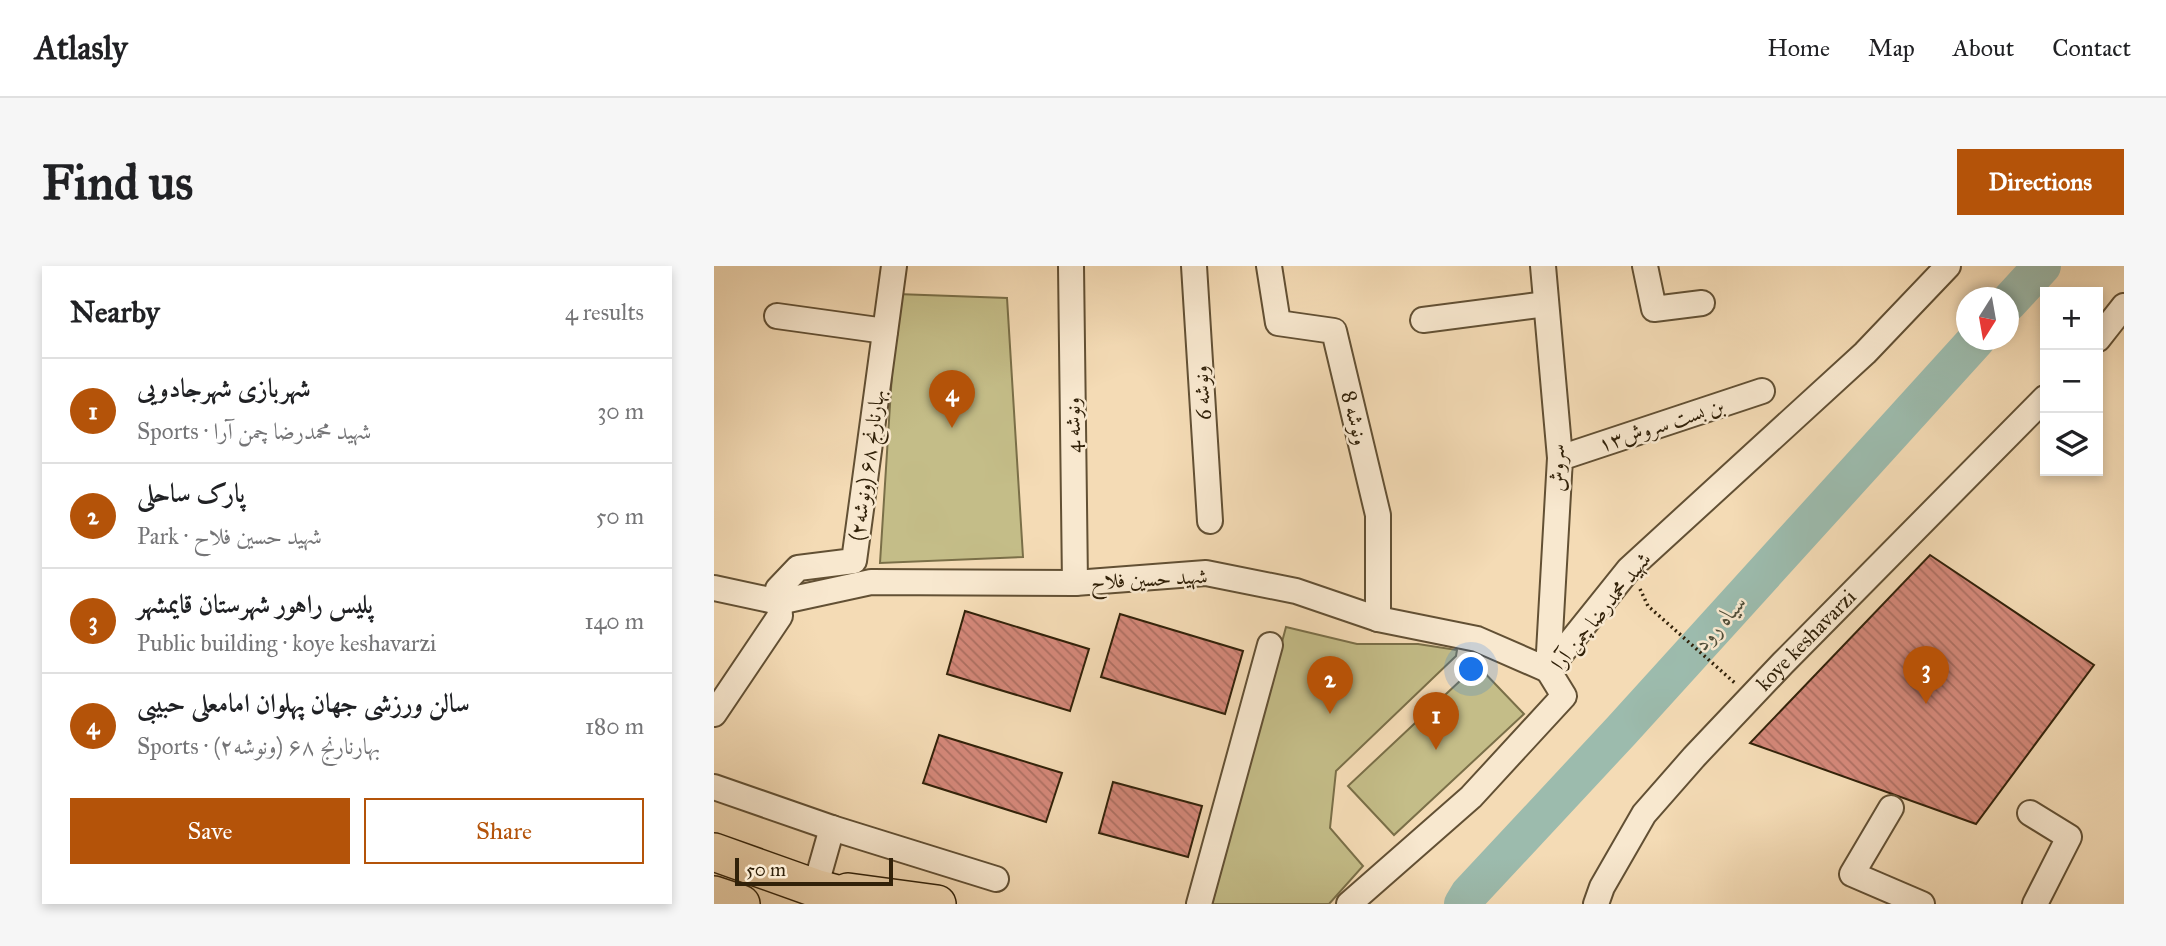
<!DOCTYPE html>
<meta charset="utf-8">
<style>
:root{--surface:#fff;--page:#f6f6f6;--text:#202124;--muted:#757577;--line:#e0e0e0;--accent:#b45309}
body{margin:0;font-family:"IM FELL Great Primer",Amiri,serif;background:var(--page);color:var(--text)}
.controls{position:absolute;right:21px;top:21px;display:grid;overflow:hidden;border-radius:0px;box-shadow:0 4px 10px #0003}
.controls button{width:63px;height:63px;display:grid;place-items:center;padding:0;border:0;border-bottom:2px solid var(--line);background:var(--surface);color:var(--text);font:35px sans-serif}
.compass{position:absolute;left:1242px;top:21px;width:63px;height:63px;border-radius:50%;background:var(--surface);box-shadow:0 4px 10px #0003;rotate:191deg}
.scale{position:absolute;left:21px;bottom:18px;width:158px;box-sizing:border-box;padding-left:7px;border:4px solid #312109;border-top:0;font-size:19px;line-height:24px;white-space:nowrap;color:#312109;-webkit-text-stroke:5px #f8e8cf;paint-order:stroke}
.you{position:absolute;left:758px;top:404px;width:24px;height:24px;margin:-18px;border:5px solid #fff;border-radius:50%;background:#1a73e8;box-shadow:0 0 0 10px #1a73e833}
.badge{display:grid;place-items:center;width:46px;height:46px;border-radius:50%;background:var(--accent);color:#fff;font-size:23px;font-weight:700}
.pin{position:absolute;translate:-50% -58px;filter:drop-shadow(0 2px 4px #0008)}
.pin::after{content:'';position:absolute;top:37px;width:24px;height:21px;background:inherit;clip-path:polygon(0 0,100% 0,50% 100%)}
.list{margin:0;padding:0;list-style:none}
h2{display:flex;justify-content:space-between;align-items:center;height:91px;margin:0;padding:0 28px;font-size:30px}
h2 small{font-size:23px;font-weight:400;color:var(--muted)}
.list li{display:grid;grid-template-columns:46px 1fr auto;gap:21px;align-items:center;box-sizing:border-box;height:105px;padding:0 28px;border-top:2px solid var(--line)}
.list b{display:block;font-size:26px;white-space:nowrap}
.list p{margin:0;font-size:23px;white-space:nowrap;color:var(--muted)}
.list em{font-size:23px;font-style:normal;color:var(--muted)}
.actions{display:flex;gap:14px;padding:21px 28px}
.actions a{flex:1;padding:16px 0;border:2px solid var(--accent);border-radius:0px;text-align:center;font-size:24px;color:var(--accent)}
.actions .main{background:var(--accent);color:#fff}
.icon{flex:none;width:38px;height:38px;fill:none;stroke:currentColor;stroke-width:2;stroke-linecap:round;stroke-linejoin:round}
.map{position:relative;flex:none;width:1410px;height:638px;overflow:hidden;border-radius:0px}
header{display:flex;align-items:center;gap:42px;box-sizing:border-box;height:98px;padding:0 35px;background:var(--surface);border-bottom:2px solid var(--line)}
header strong{font-size:33px}
nav{display:flex;gap:38px;margin-inline-start:auto;font-size:24px}
.intro{display:flex;align-items:center;justify-content:space-between;box-sizing:border-box;height:168px;padding:0 42px}
h1{margin:0;font-size:49px}
.button{padding:18px 32px;border-radius:0px;background:var(--accent);color:#fff;font-size:24px;font-weight:700}
main{display:flex;gap:42px;padding:0 42px}
aside{flex:1;background:var(--surface);border-radius:0px;box-shadow:0 4px 10px #0003}
.map>svg:first-child{display:block}
.green{fill:#c4bd88;stroke:#7a6f48;stroke-width:2}
.lines{fill:none;stroke-linecap:round;stroke-linejoin:round}
.river{stroke:#9cbbad;stroke-width:38}
.building{fill:url(#building-back-hatch);stroke:#312109;stroke-width:2}
.minor-casing{stroke:#625034;stroke-width:28}
.highway-casing{stroke:#312109;stroke-width:40}
.path{stroke:#312109;stroke-width:3.5;stroke-dasharray:2 3.5;stroke-linecap:butt}
.minor{stroke:#f8e8cf;stroke-width:24}
.highway{stroke:#f4dbb5;stroke-width:37}
.labels{text-anchor:middle;dominant-baseline:central;stroke-width:5;stroke-linejoin:round;paint-order:stroke}
.street-label{font-size:21px;fill:#312109;stroke:#f8e8cf}
.water-label{font-size:23px;font-style:italic;fill:#514f3a;stroke:#f8e8cf}
</style>
<header>
<strong>Atlasly</strong>
<nav><a>Home</a><a>Map</a><a>About</a><a>Contact</a></nav>
</header>
<div class="intro"><h1>Find us</h1><a class="button">Directions</a></div>
<main>
<aside>
<h2>Nearby<small>4 results</small></h2>
<ul class="list">
<li><span class="badge">1</span><div><b>شهربازی شهرجادویی</b><p>Sports · شهید محمدرضا چمن آرا</p></div><em>30 m</em></li>
<li><span class="badge">2</span><div><b>پارک ساحلی</b><p>Park · شهید حسین فلاح</p></div><em>50 m</em></li>
<li><span class="badge">3</span><div><b>پلیس راهور شهرستان قایمشهر</b><p>Public building · koye keshavarzi</p></div><em>140 m</em></li>
<li><span class="badge">4</span><div><b>سالن ورزشی جهان پهلوان امامعلی حبیبی</b><p>Sports · بهارنارنج ۶۸ (ونوشه۲)</p></div><em>180 m</em></li>
</ul>
<div class="actions"><a class="main">Save</a><a>Share</a></div>
</aside>
<div class="map">
<svg width="1410" height="638" viewBox="0 0 1410 638">
<defs>
<pattern id="building-back-hatch" width="6" height="6" patternUnits="userSpaceOnUse" patternTransform="scale(1.75)"><rect width="6" height="6" fill="#d5887a"/><path d="M-1 5l2 2M0 0l6 6M5-1l2 2" fill="none" stroke="#ad6f62"/></pattern>
</defs>
<rect width="100%" height="100%" fill="#f4dbb5"/>
<filter id="stains"><feTurbulence type="fractalNoise" baseFrequency=".00286" numOctaves="4"/><feColorMatrix values="0 0 0 0 .2 0 0 0 0 .09 0 0 0 0 .02 0 0 0 .5 -.17"/></filter>
<radialGradient id="worn" r=".72"><stop offset=".6" stop-color="#630" stop-opacity="0"/><stop offset="1" stop-color="#630" stop-opacity=".3"/></radialGradient>
<!-- green -->
<g class="green">
<path d="M183,28L293,32L309,291L166,297Z"/>
<path d="M572,361L643,378H704L743,384L742,390L622,505L616,562L649,600L615,638H498Z"/>
<path d="M763,399L810,448L680,569L634,520Z"/>
</g>
<g class="lines">
<!-- river -->
<g class="river">
<path d="M1294,37L1328,0"/>
<path d="M749,638L755,628L907,465L1262,74"/>
</g>
</g>
<!-- building -->
<g class="building">
<path d="M1216,289L1380,399L1262,558L1036,477Z"/>
<path d="M251,345L375,383L356,445L233,408Z"/>
<path d="M406,348L529,385L511,448L387,411Z"/>
<path d="M225,469L348,507L332,556L209,517Z"/>
<path d="M399,516L488,540L474,591L385,567Z"/>
</g>
<g class="lines">
<defs>
<g id="minor">
<path d="M357,0L361,317"/>
<path d="M480,0L496,255"/>
<path d="M555,0L564,57L620,65L664,249V353"/>
<path d="M931,0L940,43L988,37"/>
<path d="M63,50L171,65"/>
<path d="M709,54L832,38"/>
<path d="M1384,73L1410,40"/>
<path d="M846,192L1048,125"/>
<path d="M0,322L65,336L157,316L361,317L492,307L582,325L664,353L763,373L834,404L846,192L829,0"/>
<path d="M0,448L66,350L64,323L84,302L140,295L180,0"/>
<path d="M0,521L118,562L282,613"/>
<path d="M1177,542L1138,608L1208,638"/>
<path d="M1316,547L1355,571L1321,638"/>
<path d="M101,622L118,562"/>
<path d="M485,638L556,379"/>
<path d="M635,638L757,531L850,430L834,404L915,303L1151,87L1234,0"/>
<path id="s1" d="M882,638L888,621L930,548L980,491L1069,397L1331,132"/>
</g>
<g id="highway">
<path d="M0,586L101,622L160,638"/>
<path d="M134,626L223,638"/>
<path d="M0,629L27,638"/>
</g>
</defs>
<!-- minor casing -->
<use href="#minor" class="minor-casing"/>
<!-- highway casing -->
<use href="#highway" class="highway-casing"/>
<!-- path -->
<path class="path" d="M926,323L934,340L1022,418"/>
<!-- minor -->
<use href="#minor" class="minor"/>
<!-- highway -->
<use href="#highway" class="highway"/>
</g>
<g class="labels">
<!-- street labels -->
<g class="street-label">
<text transform="translate(488 127) rotate(-94)">ونوشه 6</text>
<text transform="translate(641 152) rotate(76)">ونوشه 8</text>
<text transform="translate(359 159) rotate(-91)">ونوشه 4</text>
<text transform="translate(947 159) rotate(-18)">بن بست سروش۱۳</text>
<text transform="translate(153 199) rotate(-82)">بهارنارنج ۶۸ (ونوشه۲)</text>
<text transform="translate(843 202) rotate(-90)">سروش</text>
<text transform="translate(435 313) rotate(-3)">شهید حسین فلاح</text>
<text transform="translate(887 345) rotate(-51)">شهید محمدرضا چمن آرا</text>
<text stroke="none"><textPath href="#s1" startOffset="340">koye keshavarzi</textPath></text>
</g>
<!-- water labels -->
<g class="water-label">
<text transform="translate(1006 356) rotate(-48)">سیاه رود</text>
</g>
</g>
<rect width="100%" height="100%" filter="url(#stains)"/>
<rect width="100%" height="100%" fill="url(#worn)"/>
</svg>
<div class="controls">
<button>+</button>
<button>−</button>
<button><svg class="icon" aria-label="layers" viewBox="0 0 24 24"><path d="M12 4l9 5-9 5-9-5zM3 14l9 5 9-5"/></svg></button>
</div>
<svg class="compass" viewBox="-18 -18 36 36"><path d="M0-13l5 13h-10z" fill="#e53935"/><path d="M0 13l5-13h-10z" fill="#757577"/></svg>
<div class="scale">50 m</div>
<div class="you"></div>
<div class="pin badge" style="left:722px;top:484px">1</div>
<div class="pin badge" style="left:616px;top:448px">2</div>
<div class="pin badge" style="left:1212px;top:438px">3</div>
<div class="pin badge" style="left:238px;top:162px">4</div>
</div>
</main>
